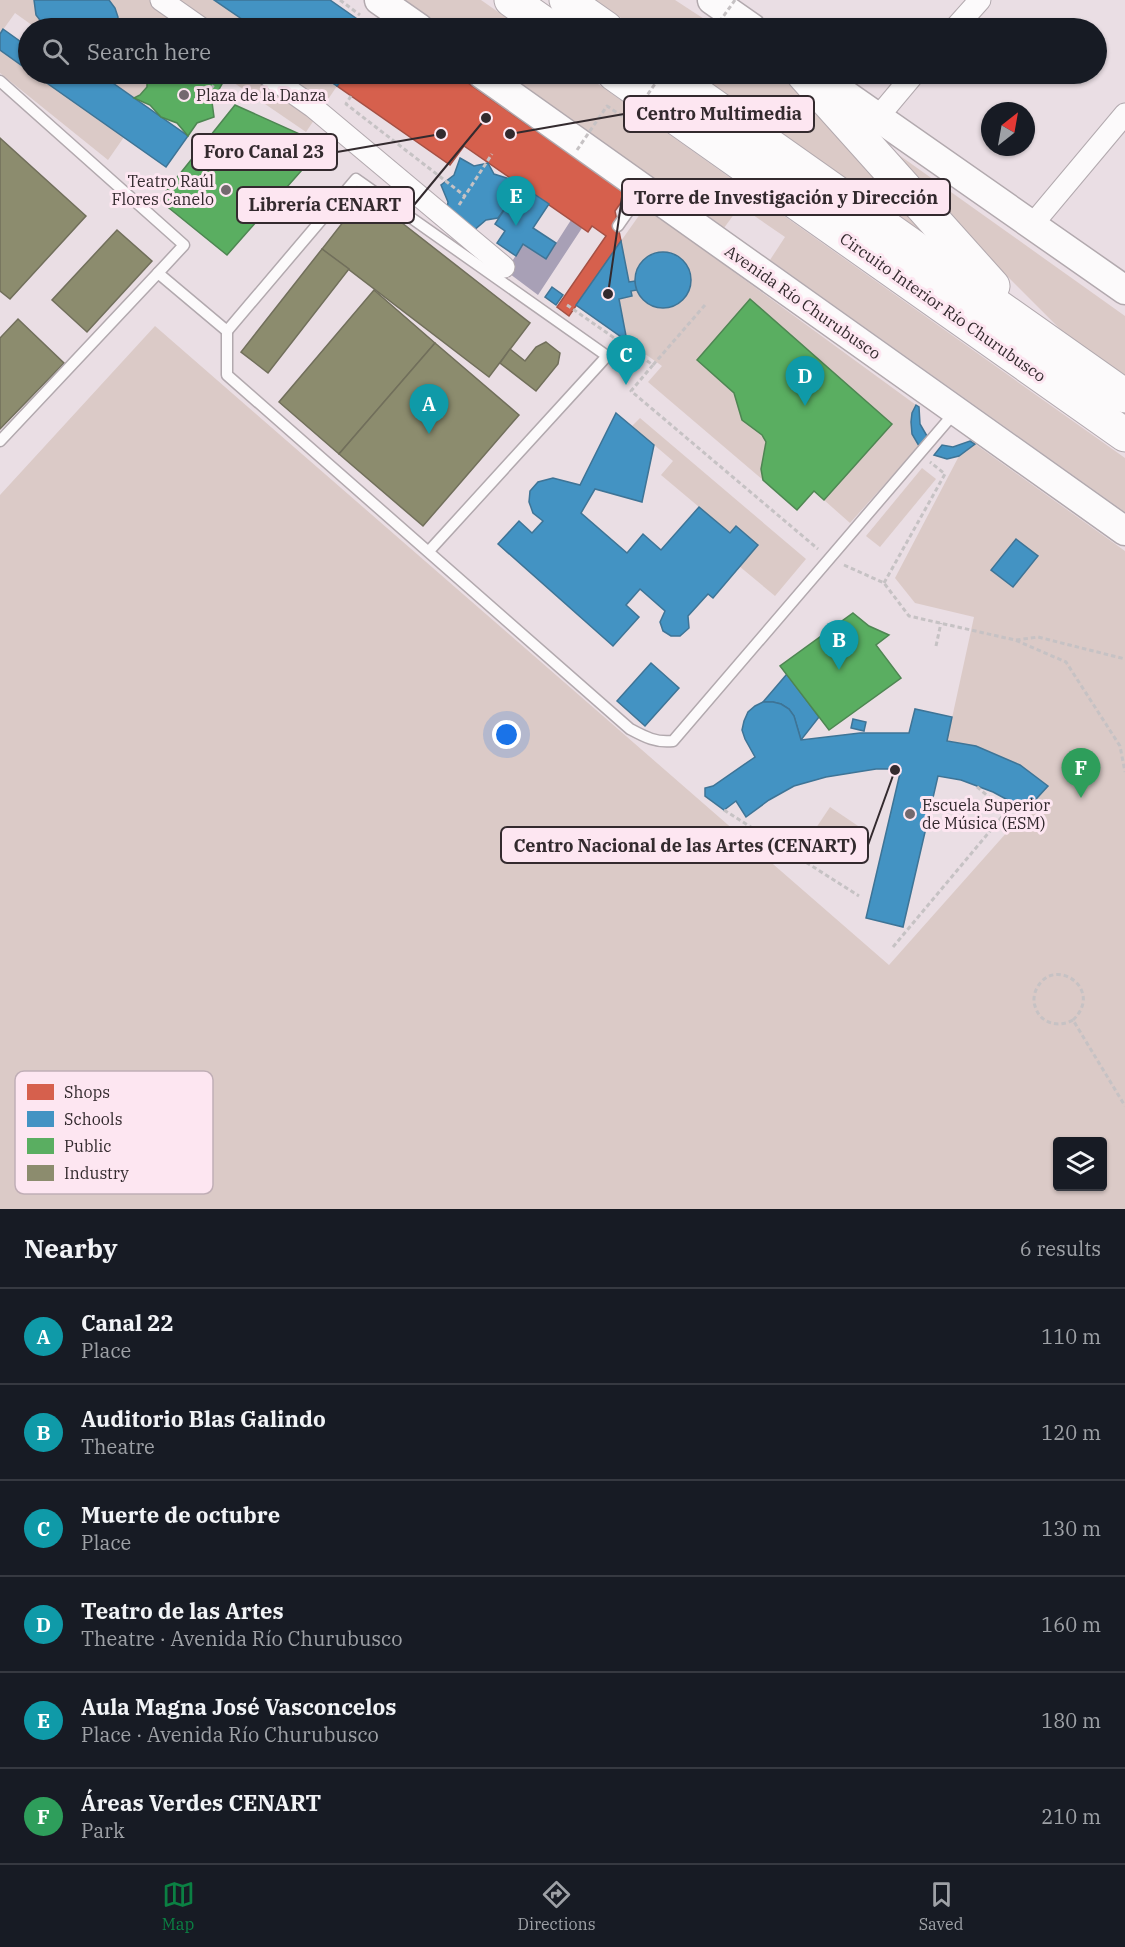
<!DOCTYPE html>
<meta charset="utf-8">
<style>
:root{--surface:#171b24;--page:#20242c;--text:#f1f3f6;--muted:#9ea1a6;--line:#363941;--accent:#0b8043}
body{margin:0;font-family:"IBM Plex Serif",serif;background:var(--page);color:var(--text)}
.controls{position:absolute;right:18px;bottom:18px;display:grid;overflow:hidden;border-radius:6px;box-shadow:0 2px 4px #0004}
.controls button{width:54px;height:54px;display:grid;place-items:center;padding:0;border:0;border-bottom:2px solid var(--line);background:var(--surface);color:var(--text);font:30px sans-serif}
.compass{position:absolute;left:981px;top:102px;width:54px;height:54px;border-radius:50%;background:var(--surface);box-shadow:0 2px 4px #0004;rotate:31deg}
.you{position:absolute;left:507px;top:735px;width:21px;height:21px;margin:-15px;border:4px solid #fff;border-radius:50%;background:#1a73e8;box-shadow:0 0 0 9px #1a73e833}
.badge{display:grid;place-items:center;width:39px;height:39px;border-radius:50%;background:var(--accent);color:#fff;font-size:20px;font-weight:700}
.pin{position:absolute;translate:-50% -50px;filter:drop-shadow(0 2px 3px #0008)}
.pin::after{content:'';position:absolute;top:32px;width:21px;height:18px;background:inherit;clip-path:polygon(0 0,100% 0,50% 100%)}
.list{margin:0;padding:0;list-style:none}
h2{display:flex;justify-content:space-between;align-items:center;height:78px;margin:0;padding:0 24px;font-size:26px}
h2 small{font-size:20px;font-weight:400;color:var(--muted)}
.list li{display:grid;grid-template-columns:39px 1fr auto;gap:18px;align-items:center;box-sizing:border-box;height:96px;padding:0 24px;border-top:2px solid var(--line)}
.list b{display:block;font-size:22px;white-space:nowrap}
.list p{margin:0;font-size:20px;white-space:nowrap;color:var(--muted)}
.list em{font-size:20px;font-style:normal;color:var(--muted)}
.icon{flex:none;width:33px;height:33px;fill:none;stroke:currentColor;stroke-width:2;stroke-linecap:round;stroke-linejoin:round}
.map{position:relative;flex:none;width:1125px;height:1209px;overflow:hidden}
.search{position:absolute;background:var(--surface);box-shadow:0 2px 4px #0004;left:18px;right:18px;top:18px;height:66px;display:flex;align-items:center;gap:15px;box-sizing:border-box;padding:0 21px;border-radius:33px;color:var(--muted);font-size:22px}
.sheet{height:654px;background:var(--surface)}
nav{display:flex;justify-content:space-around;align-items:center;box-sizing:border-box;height:84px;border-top:2px solid var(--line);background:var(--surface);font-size:16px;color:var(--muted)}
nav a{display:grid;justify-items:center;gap:3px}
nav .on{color:var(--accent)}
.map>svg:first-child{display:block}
.green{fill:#dbcac7;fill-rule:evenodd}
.water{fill:#a8a0b6}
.shops{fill:#d6604d;stroke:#a55044;stroke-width:1.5}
.schools{fill:#4393c3;stroke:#3e7496;stroke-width:1.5}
.public{fill:#5aae61;stroke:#4e8652;stroke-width:1.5}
.industry{fill:#8c8c6e;stroke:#716f5b;stroke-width:1.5}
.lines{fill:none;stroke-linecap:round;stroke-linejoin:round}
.lane-casing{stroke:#b2a9ae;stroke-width:13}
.street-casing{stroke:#b2a9ae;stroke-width:23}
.secondary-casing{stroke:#b2a9ae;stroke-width:31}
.highway-casing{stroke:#b2a9ae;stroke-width:35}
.path{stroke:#c6c2c4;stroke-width:3;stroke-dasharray:4.5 3;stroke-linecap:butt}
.lane{stroke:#fcfafb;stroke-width:10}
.street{stroke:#fcfafb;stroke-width:21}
.secondary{stroke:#fcfafb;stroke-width:28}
.highway{stroke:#fcfafb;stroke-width:33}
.path-bridge{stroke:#c6c2c4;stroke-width:3;stroke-dasharray:4.5 3;stroke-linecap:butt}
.poi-dot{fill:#73696e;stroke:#fde6f1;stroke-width:2}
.labels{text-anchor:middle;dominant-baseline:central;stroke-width:6;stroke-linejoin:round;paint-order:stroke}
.poi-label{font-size:16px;fill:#332a2e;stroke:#fde6f1;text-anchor:start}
.street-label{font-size:16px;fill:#332a2e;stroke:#fde6f1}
.key{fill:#fde6f1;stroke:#c0aeb6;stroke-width:1.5}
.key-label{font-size:16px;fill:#332a2e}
.leader{fill:none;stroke:#332a2e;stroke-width:2}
.callout-dot{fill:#332a2e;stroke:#fde6f1;stroke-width:2}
.callout{fill:#fde6f1;stroke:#332a2e;stroke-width:2}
.callout-label{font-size:18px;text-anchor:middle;font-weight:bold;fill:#332a2e}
</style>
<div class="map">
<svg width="1125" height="1209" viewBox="0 0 1125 1209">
<rect width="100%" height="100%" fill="#eadee4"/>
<!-- green -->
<g class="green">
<path d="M0,0H214L255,28H36L15,13L0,34Z"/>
<path d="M404,0H481L521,28H444Z"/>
<path d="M596,0H675L718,28H635Z"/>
<path d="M0,50L28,70V74H34L124,137L108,160L0,73Z"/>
<path d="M100,74H152L145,105Z"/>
<path d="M221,74H319L337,86L306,132Z"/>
<path d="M507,74H584L1125,458V512L770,260L785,237L740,206L724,228Z"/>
<path d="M698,74H780L954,257Z"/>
<path d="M854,123L1125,316V380L1080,349Z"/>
<path d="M645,207L916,405C908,420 911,432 919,446L850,523L824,500L892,424L750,299L697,360L734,393L742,420L762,435L766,442L761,469L763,480L648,382L662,366L627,341L619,299L632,296L621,241Z"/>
<path d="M155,326L889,965L1048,786L1020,765L976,746L947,741L974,617L915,603L895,578L959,456L975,444L1125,551V1209H0V495ZM1058,1142H1102V1186H1058Z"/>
<path d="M640,418L806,559L775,596L739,566L736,526L730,533L661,475L673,461L632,426Z"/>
<path d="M922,468L936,479L880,547L866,536Z"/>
<path d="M830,807L864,830L841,863L808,840Z"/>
</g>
<!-- water -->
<path class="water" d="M571,220L582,228L538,295L506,271L523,244L546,259Z"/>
<!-- shops -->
<path class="shops" d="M346,74H455L627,194L615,211L621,241L569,316L557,307L606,236L592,226L588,232L464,146L450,165L337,86Z"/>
<!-- schools -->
<g class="schools">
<path d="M34,0H109L115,8L118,17L117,28H46L36,15Z"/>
<path d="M214,0H330L370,28H255Z"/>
<path d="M3,29L28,47V70L0,50V34Z"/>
<path d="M34,74H100L188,136L166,167Z"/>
<path d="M319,74H346L337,86Z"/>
<path d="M460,158L474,166L488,163L494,174L510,179L507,192L514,204L505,208L498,218L486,220L473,231L446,214L448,202L441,185L454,175Z"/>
<path d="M531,192L549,204L533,228L556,243L546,259L523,244L516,256L497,243L505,231L495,224L504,210L515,217Z"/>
<path d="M621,241L629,282L635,281L637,290L631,291L632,296L619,299L627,341L576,305Z"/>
<circle cx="663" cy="280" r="28"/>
<path d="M552,287L563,295L556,305L545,297Z"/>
<path d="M916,405L919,407L920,424L927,436L919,446L912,434L911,422L912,413Z"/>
<path d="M616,413L654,445L642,502L595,489L581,513L627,553L643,534L661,550L699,507L730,533L736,526L758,545L713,598L708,594L688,616L689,628L680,636H671L663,631L660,622L665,611L640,589L626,605L639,617L613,646L498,544L519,521L532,533L543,521L533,513L529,502L530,491L538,482L553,478L580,485Z"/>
<path d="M970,441L975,444L959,456L947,459L934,455L942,445L953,447Z"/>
<path d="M1016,539L1038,556L1013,587L991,570Z"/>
<path d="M651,663L679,688L645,726L617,701Z"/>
<path d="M787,674L819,717L801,740L794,716L789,709L781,704L773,702H763Z"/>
<path d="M763,702H773L781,704L789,709L794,716L801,740L860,733H909L915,709L952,717L947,741L976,746L1020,765L1048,786L1026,810L993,792L961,780L938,776L903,927L866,918L901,769H876L826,777L794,786L769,800L746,817L736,801L724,810L705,796V788L713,786L755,757L745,739L742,730L744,721L748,712L755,706Z"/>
<path d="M853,719L866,722L864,731L851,728Z"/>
</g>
<!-- public -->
<g class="public">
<path d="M147,74H209L211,77L222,84L212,102L214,117L197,123L188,136L177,123L161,117L150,105L134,98L140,95L147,87Z"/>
<path d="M235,105L324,145L227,255L159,200Z"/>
<path d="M750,299L892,424L824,500L814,491L797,510L763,480L761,469L766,442L762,435L742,420L734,393L697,360Z"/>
<path d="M853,613L869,626L889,635L876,645L901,678L829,730L780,666Z"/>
</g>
<!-- industry -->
<g class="industry">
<path d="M0,138L86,216L10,299L0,291Z"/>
<path d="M365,194L530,323L489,377L322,249Z"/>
<path d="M117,230L152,261L87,332L52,300Z"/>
<path d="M322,249L349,269L268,373L241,352Z"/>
<path d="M374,290L435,343L339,454L279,402Z"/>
<path d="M18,319L64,363L0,429V338Z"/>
<path d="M546,342L560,353L558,364L536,391L500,363L510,349L525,361L536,347Z"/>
<path d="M435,343L519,415L423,526L339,454Z"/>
</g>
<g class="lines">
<defs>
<g id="lane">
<path d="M0,81L184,245L158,273"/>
<path d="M618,226L644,189"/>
<path d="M227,331V375L630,729C645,737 656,743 673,741L956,411"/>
<path d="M0,441L158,273L227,331L356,179L607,356L429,551"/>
</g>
<g id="street">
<path d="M161,0L201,28"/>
<path d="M955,28L980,0"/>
<path d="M266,74L313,107L504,267"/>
<path d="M878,117L914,74"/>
<path d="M1032,225L1125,114"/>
</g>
<g id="secondary">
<path d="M379,0L419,28"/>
<path d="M712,0L752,28"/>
<path d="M482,74L1125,531"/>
<path d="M816,74L1125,290"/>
</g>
<g id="highway">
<path d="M511,0L551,28"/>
<path d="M566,0L606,28"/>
<path d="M614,74L1125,435"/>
<path d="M669,74L1125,396"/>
<path d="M803,74L993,286"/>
</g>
</defs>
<!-- lane casing -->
<use href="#lane" class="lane-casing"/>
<!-- street casing -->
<use href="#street" class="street-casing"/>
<!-- secondary casing -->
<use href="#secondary" class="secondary-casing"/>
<!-- highway casing -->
<use href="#highway" class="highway-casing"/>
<!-- path -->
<g class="path">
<path d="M340,0L360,15"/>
<path d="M210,74L218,78"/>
<path d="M211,89L221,74"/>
<path d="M351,96L346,104L465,196"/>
<path d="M459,205L492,154"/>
<path d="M567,305L653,365L631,391L818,549"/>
<path d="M653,365L705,305"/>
<path d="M844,565L884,583L909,616L1015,640L1066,662L1120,746L1125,772"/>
<path d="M884,583L945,474L930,462"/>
<path d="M1016,640L1038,637L1125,659"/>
<path d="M936,646L941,623"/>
<path d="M724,810L859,896"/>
<path d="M893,947L1006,812L975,785"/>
<path d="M1073,1020C1105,989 1054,955 1037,988C1034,993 1033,1001 1035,1006C1040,1024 1059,1028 1073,1020L1125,1106"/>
</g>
<!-- lane -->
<use href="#lane" class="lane"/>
<!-- street -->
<use href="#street" class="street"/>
<!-- secondary -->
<use href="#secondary" class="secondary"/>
<!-- highway -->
<use href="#highway" class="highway"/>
<!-- path-bridge -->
<g class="path-bridge">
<path d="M715,28L735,0"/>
<path d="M577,150L607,106L629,121L662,74"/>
</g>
</g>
<!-- markers -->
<g class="poi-dot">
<circle cx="184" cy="95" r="6"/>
<circle cx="226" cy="190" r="6"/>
<circle cx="910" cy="814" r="6"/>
</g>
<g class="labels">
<!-- poi labels -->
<g class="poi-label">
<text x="196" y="95">Plaza de la Danza</text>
<text x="214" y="181" text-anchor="end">Teatro Raúl<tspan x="214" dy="18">Flores Canelo</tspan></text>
<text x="922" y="805">Escuela Superior<tspan x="922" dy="18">de Música (ESM)</tspan></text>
</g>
<!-- street labels -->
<g class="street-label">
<text transform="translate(803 302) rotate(35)">Avenida Río Churubusco</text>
<text transform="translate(943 307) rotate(35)">Circuito Interior Río Churubusco</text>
</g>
</g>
<!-- legend -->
<rect x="15" y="1071" width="198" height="123" rx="9" class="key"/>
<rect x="27" y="1084" width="27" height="16" fill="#d6604d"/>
<rect x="27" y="1111" width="27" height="16" fill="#4393c3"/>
<rect x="27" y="1138" width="27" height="16" fill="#5aae61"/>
<rect x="27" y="1165" width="27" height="16" fill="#8c8c6e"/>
<g class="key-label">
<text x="64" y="1098">Shops</text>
<text x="64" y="1125">Schools</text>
<text x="64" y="1152">Public</text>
<text x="64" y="1179">Industry</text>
</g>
<!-- callouts -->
<path class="leader" d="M510 134L624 114M441 134L337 152M608 294L622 197M486 118L414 205M895 770L868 845"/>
<g class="callout-dot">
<circle cx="510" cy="134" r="6"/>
<circle cx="441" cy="134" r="6"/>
<circle cx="608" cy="294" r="6"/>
<circle cx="486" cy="118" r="6"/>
<circle cx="895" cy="770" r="6"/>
</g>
<g class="callout">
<rect x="624" y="96" width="190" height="36" rx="6"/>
<rect x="192" y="134" width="145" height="36" rx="6"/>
<rect x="622" y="179" width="328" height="36" rx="6"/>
<rect x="237" y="187" width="177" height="36" rx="6"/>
<rect x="501" y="827" width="367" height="36" rx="6"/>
</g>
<g class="callout-label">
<text x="719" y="120">Centro Multimedia</text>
<text x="264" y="158">Foro Canal 23</text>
<text x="786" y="204">Torre de Investigación y Dirección</text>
<text x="325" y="211">Librería CENART</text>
<text x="685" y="852">Centro Nacional de las Artes (CENART)</text>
</g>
</svg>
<div class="controls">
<button><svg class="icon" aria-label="layers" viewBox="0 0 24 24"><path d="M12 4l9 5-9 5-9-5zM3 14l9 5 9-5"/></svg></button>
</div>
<svg class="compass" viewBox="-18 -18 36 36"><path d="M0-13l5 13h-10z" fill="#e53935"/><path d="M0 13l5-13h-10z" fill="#9ea1a6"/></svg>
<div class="you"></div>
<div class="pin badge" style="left:429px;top:434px;background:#0f9aa8">A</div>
<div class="pin badge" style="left:839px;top:670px;background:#0f9aa8">B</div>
<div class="pin badge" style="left:626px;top:385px;background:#0f9aa8">C</div>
<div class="pin badge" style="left:805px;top:406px;background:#0f9aa8">D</div>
<div class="pin badge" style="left:516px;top:226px;background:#0f9aa8">E</div>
<div class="pin badge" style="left:1081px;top:798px;background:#2e9e5b">F</div>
<div class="search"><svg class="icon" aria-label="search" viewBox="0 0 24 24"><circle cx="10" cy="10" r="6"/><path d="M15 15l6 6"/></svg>Search here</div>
</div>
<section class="sheet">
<h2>Nearby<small>6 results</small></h2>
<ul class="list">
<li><span class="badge" style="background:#0f9aa8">A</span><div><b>Canal 22</b><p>Place</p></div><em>110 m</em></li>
<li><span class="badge" style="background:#0f9aa8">B</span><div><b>Auditorio Blas Galindo</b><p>Theatre</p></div><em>120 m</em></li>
<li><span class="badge" style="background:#0f9aa8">C</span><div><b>Muerte de octubre</b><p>Place</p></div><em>130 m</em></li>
<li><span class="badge" style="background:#0f9aa8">D</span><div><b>Teatro de las Artes</b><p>Theatre · Avenida Río Churubusco</p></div><em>160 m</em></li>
<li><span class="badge" style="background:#0f9aa8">E</span><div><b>Aula Magna José Vasconcelos</b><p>Place · Avenida Río Churubusco</p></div><em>180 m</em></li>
<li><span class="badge" style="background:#2e9e5b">F</span><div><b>Áreas Verdes CENART</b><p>Park</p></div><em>210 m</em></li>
</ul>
</section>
<nav>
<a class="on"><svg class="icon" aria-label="map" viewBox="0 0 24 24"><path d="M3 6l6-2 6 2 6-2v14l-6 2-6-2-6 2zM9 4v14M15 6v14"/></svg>Map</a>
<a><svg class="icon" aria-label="directions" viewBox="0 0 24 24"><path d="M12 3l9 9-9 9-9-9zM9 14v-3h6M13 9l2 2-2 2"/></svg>Directions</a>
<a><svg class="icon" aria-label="saved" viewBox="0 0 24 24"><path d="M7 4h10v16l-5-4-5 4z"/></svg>Saved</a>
</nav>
